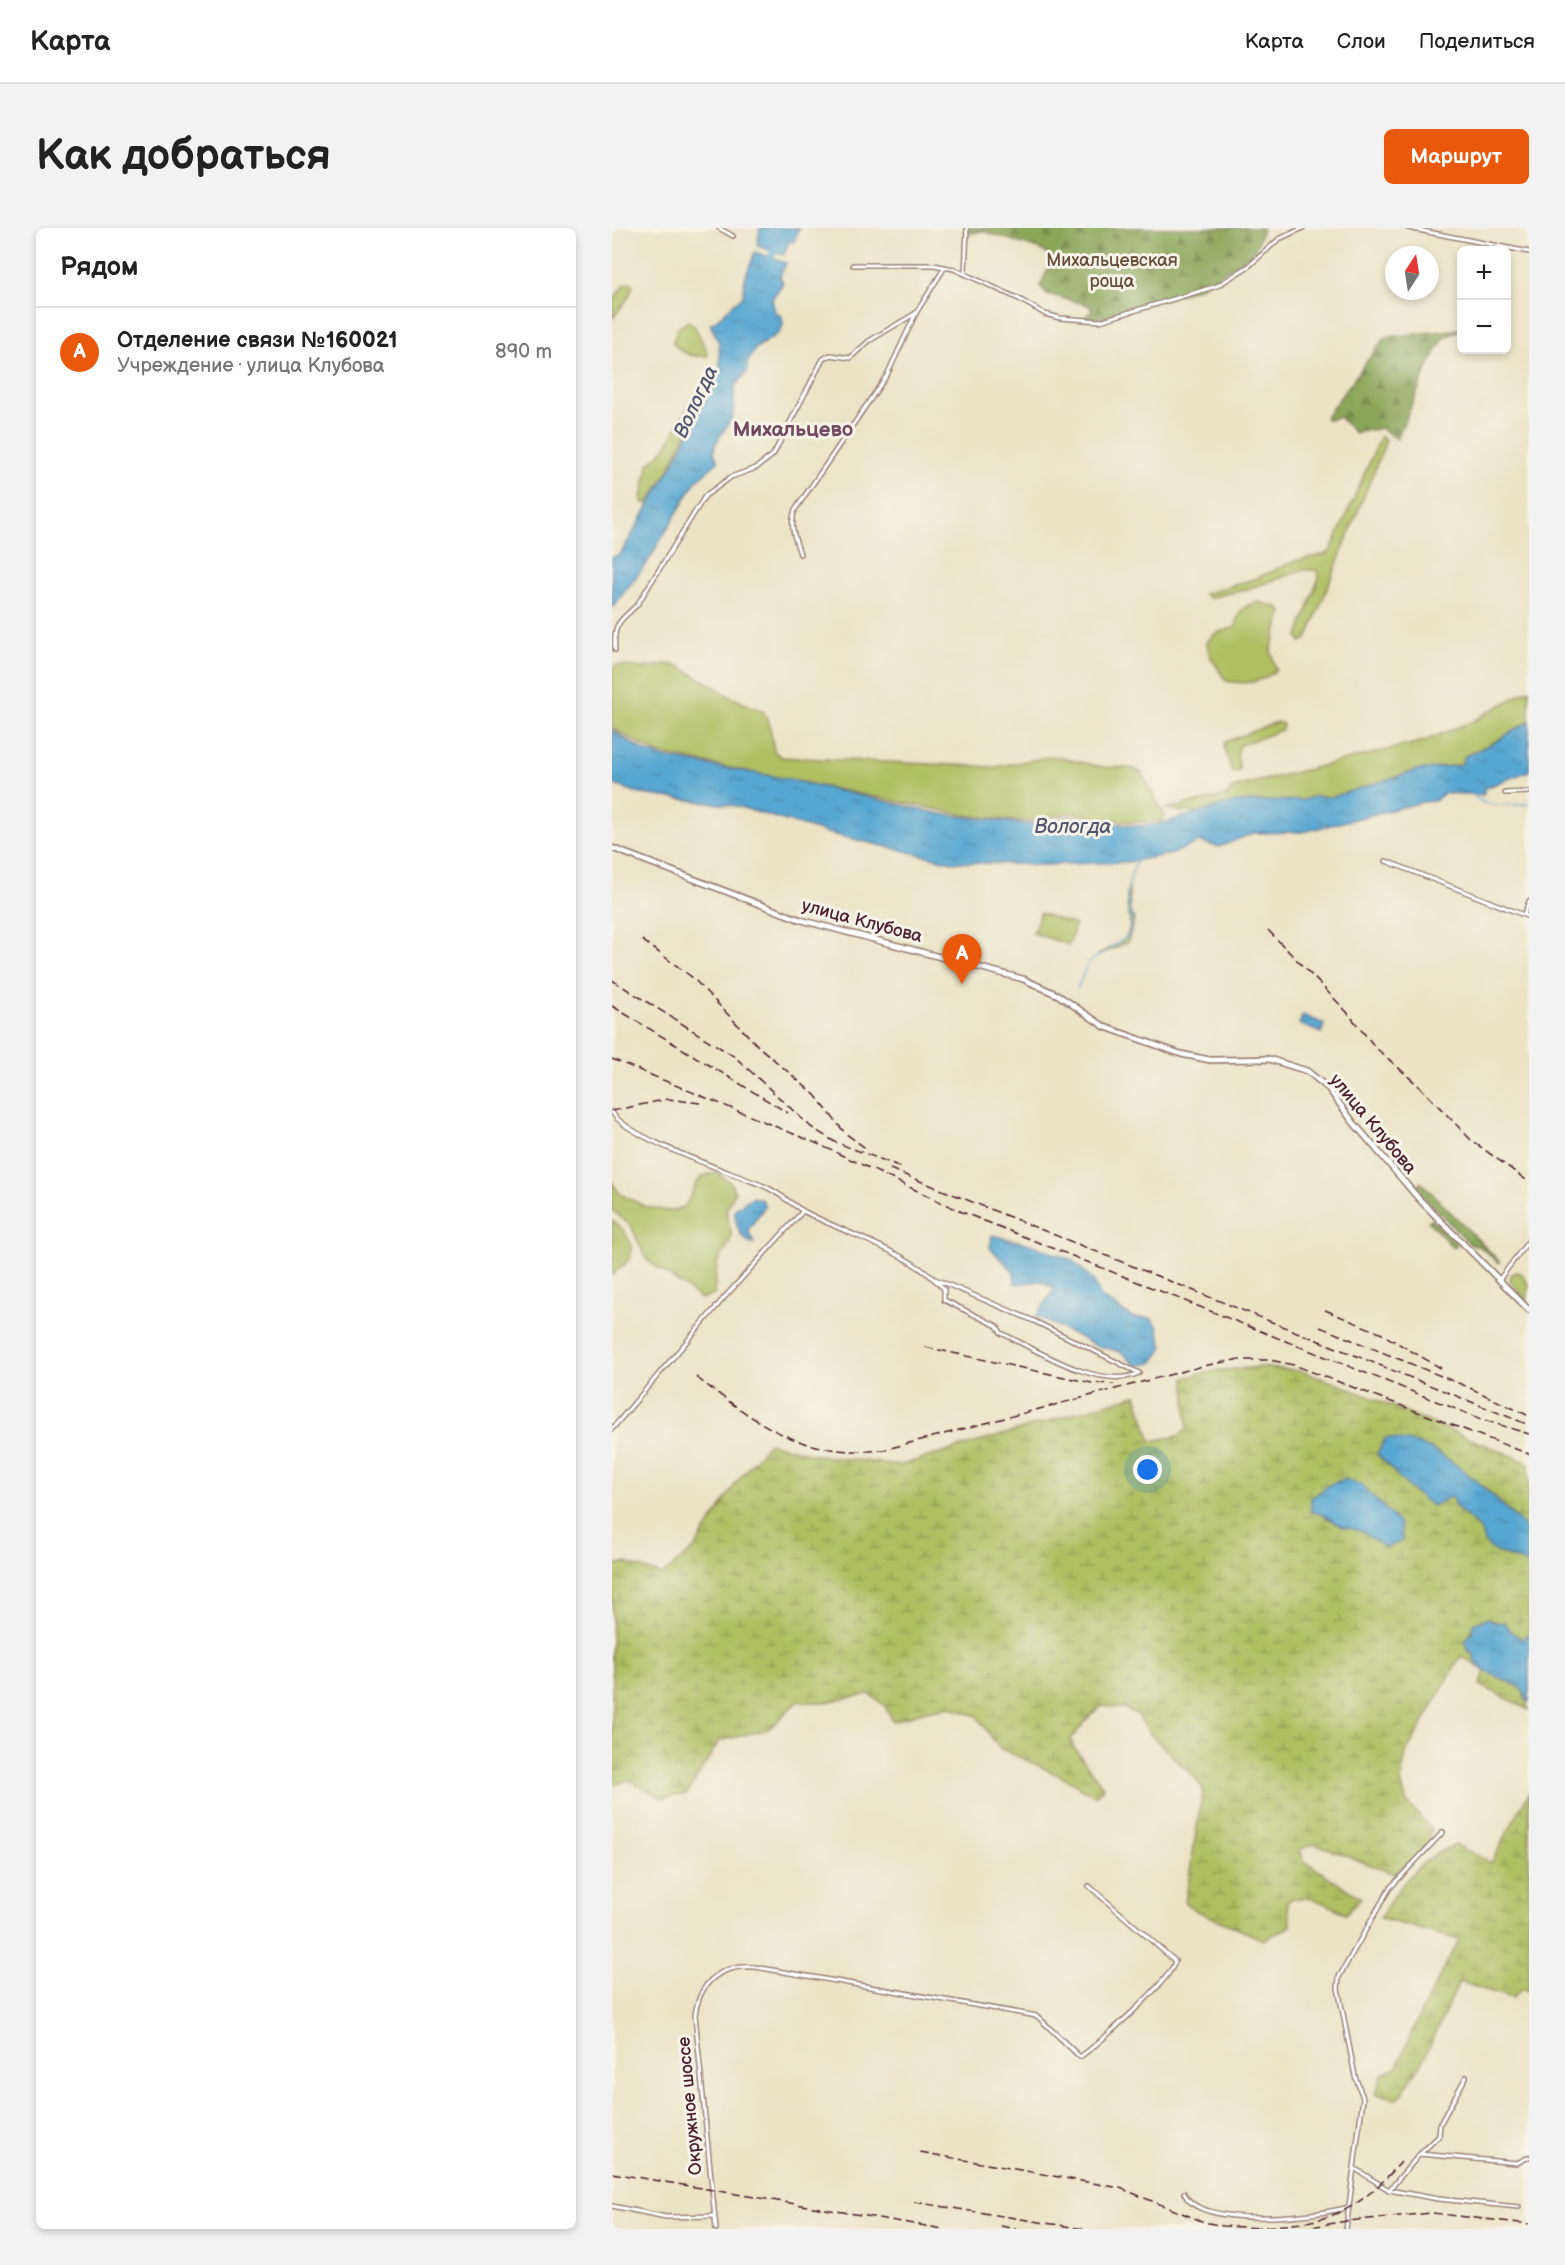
<!DOCTYPE html>
<html lang="ru">
<meta charset="utf-8">
<style>
:root{--surface:#fff;--page:#f2f2f2;--text:#222;--muted:#767676;--line:#e0e0e0;--accent:#ea580c}
body{margin:0;font-family:"Balsamiq Sans",sans-serif;background:var(--page);color:var(--text)}
.controls{position:absolute;right:18px;top:18px;display:grid;overflow:hidden;border-radius:9px;box-shadow:0 3px 9px #0003}
.controls button{width:54px;height:54px;display:grid;place-items:center;padding:0;border:0;border-bottom:2px solid var(--line);background:var(--surface);color:var(--text);font:30px sans-serif}
.compass{position:absolute;left:773px;top:18px;width:54px;height:54px;border-radius:50%;background:var(--surface);box-shadow:0 3px 9px #0003;rotate:12deg}
.you{position:absolute;left:536px;top:1242px;width:21px;height:21px;margin:-15px;border:4px solid #fff;border-radius:50%;background:#1a73e8;box-shadow:0 0 0 9px #1a73e833}
.badge{display:grid;place-items:center;width:39px;height:39px;border-radius:50%;background:var(--accent);color:#fff;font-size:20px;font-weight:700}
.pin{position:absolute;translate:-50% -50px;filter:drop-shadow(0 2px 3px #0008)}
.pin::after{content:'';position:absolute;top:32px;width:21px;height:18px;background:inherit;clip-path:polygon(0 0,100% 0,50% 100%)}
.list{margin:0;padding:0;list-style:none}
h2{display:flex;justify-content:space-between;align-items:center;height:78px;margin:0;padding:0 24px;font-size:26px}
h2 small{font-size:20px;font-weight:400;color:var(--muted)}
.list li{display:grid;grid-template-columns:39px 1fr auto;gap:18px;align-items:center;box-sizing:border-box;height:90px;padding:0 24px;border-top:2px solid var(--line)}
.list b{display:block;font-size:22px;white-space:nowrap}
.list p{margin:0;font-size:20px;white-space:nowrap;color:var(--muted)}
.list em{font-size:20px;font-style:normal;color:var(--muted)}
.map{position:relative;flex:none;width:917px;height:2001px;overflow:hidden;border-radius:9px}
header{display:flex;align-items:center;gap:36px;box-sizing:border-box;height:84px;padding:0 30px;background:var(--surface);border-bottom:2px solid var(--line)}
header strong{font-size:28px}
nav{display:flex;gap:33px;margin-inline-start:auto;font-size:21px}
.intro{display:flex;align-items:center;justify-content:space-between;box-sizing:border-box;height:144px;padding:0 36px}
h1{margin:0;font-size:42px}
.button{padding:15px 27px;border-radius:9px;background:var(--accent);color:#fff;font-size:21px;font-weight:700}
main{display:flex;gap:36px;padding:0 36px}
aside{flex:1;background:var(--surface);border-radius:9px;box-shadow:0 3px 9px #0003}
.map>svg:first-child{display:block}
.grass{fill:#afbf62;stroke:#7c6f46;stroke-width:1.5}
.forest{fill:url(#forest-firs);stroke:#6a6242;stroke-width:1.5}
.wetland{fill:url(#wetland-marsh);stroke:#7c6f46;stroke-width:1.5;fill-rule:evenodd}
.water{fill:url(#water-ripples);stroke:#51637e;stroke-width:1.5}
.lines{fill:none;stroke-linecap:round;stroke-linejoin:round}
.stream{stroke:#58a7d2;stroke-width:1.5}
.river{stroke:#58a7d2;stroke-width:7}
.minor-casing{stroke:#9b8178;stroke-width:6}
.secondary-casing{stroke:#9b8178;stroke-width:8}
.minor{stroke:#fff;stroke-width:3}
.secondary{stroke:#fff;stroke-width:4.5}
.rail{stroke:#4a1f2b;stroke-width:1.5;stroke-dasharray:9 4.5;stroke-linecap:butt}
.labels{text-anchor:middle;dominant-baseline:central;stroke-width:6;stroke-linejoin:round;paint-order:stroke}
.park-label{font-size:18px;fill:#684f3c;stroke:#f7f3e8}
.street-label{font-size:18px;fill:#4a1f2b;stroke:#f7f3e8}
.water-label{font-size:20px;font-style:italic;fill:#50556e;stroke:#f7f3e8}
.quarter-label{font-size:21px;font-weight:bold;fill:#714a61;stroke:#f7f3e8}
</style>
<header>
<strong>Карта</strong>
<nav><a>Карта</a><a>Слои</a><a>Поделиться</a></nav>
</header>
<div class="intro"><h1>Как добраться</h1><a class="button">Маршрут</a></div>
<main>
<aside>
<h2>Рядом<small></small></h2>
<ul class="list">
<li><span class="badge">A</span><div><b>Отделение связи №160021</b><p>Учреждение · улица Клубова</p></div><em>890 m</em></li>
</ul>
</aside>
<div class="map">
<svg width="917" height="2001" viewBox="0 0 917 2001">
<defs>
<pattern id="forest-firs" width="22" height="20" patternUnits="userSpaceOnUse" patternTransform="scale(1.5)"><rect width="22" height="20" fill="#8ba658"/><path d="M5 1l3.5 6h-7zM16 11l3.5 6h-7z" fill="#748749"/></pattern>
<pattern id="wetland-marsh" width="20" height="14" patternUnits="userSpaceOnUse" patternTransform="scale(1.5)"><rect width="20" height="14" fill="#afbf62"/><path d="M1 5h8M5 5V1M11 12h8M15 12V8" fill="none" stroke="#909b51"/></pattern>
<pattern id="water-ripples" width="26" height="14" patternUnits="userSpaceOnUse" patternTransform="scale(1.5)"><rect width="26" height="14" fill="#58a7d2"/><path d="M2 4q2-2 4 0t4 0M15 11q2-2 4 0t4 0" fill="none" stroke="#4b87ab"/></pattern>
</defs>
<rect width="100%" height="100%" fill="#f7f3e8"/>
<filter id="ink" filterUnits="userSpaceOnUse"><feTurbulence type="fractalNoise" baseFrequency=".0167" numOctaves="2"/><feDisplacementMap in="SourceGraphic" scale="12" xChannelSelector="R" yChannelSelector="G"/><feConvolveMatrix kernelMatrix="1 2 1 2 8 2 1 2 1" color-interpolation-filters="sRGB"/></filter>
<filter id="wash" filterUnits="userSpaceOnUse"><feTurbulence type="fractalNoise" baseFrequency=".008" numOctaves="4" result="noise"/><feDisplacementMap in="SourceGraphic" scale="24" xChannelSelector="R" yChannelSelector="G"/><feGaussianBlur stdDeviation="1.35" result="paint"/><feColorMatrix in="noise" values="0 0 0 0 0 0 0 0 0 0 0 0 0 0 0 0 0 1.4 0 .05"/><feComposite in="paint" operator="in"/></filter>
<g filter="url(#wash)">
<rect width="100%" height="100%" fill="#ece3c5"/>
<!-- grass -->
<g class="grass">
<path d="M19,55L21,58L16,70L0,91V74L12,56Z"/>
<path d="M76,93L83,99L96,125L95,128C81,129 68,126 61,114L65,101Z"/>
<path d="M99,155L55,245L36,276L32,275L30,269L36,237L54,219L76,178L93,158Z"/>
<path d="M769,208L774,212L772,218L695,411L689,414L686,408L707,349L705,342H692L636,361L597,370L592,366L645,350L683,333L714,326L719,322Z"/>
<path d="M647,374L666,379L670,384L659,422L664,442C650,455 633,457 614,453L597,426L595,414L604,405L624,399C626,383 631,377 647,374Z"/>
<path d="M54,436L67,438L121,470L151,483L157,494L162,523L169,529L383,539L440,528L491,539L520,540L529,544L553,588L549,593L517,594L456,585L428,593H402L353,587L44,525L0,500V439L5,437L31,440Z"/>
<path d="M917,461V493L881,515L853,528L849,537L806,542L720,569L703,568L691,572L624,574L584,585L552,581L613,568L623,559L812,513L861,493Z"/>
<path d="M664,494L671,496L670,502L628,517L625,527L628,543L620,544L612,520L613,514Z"/>
<path d="M428,685L463,697L457,717L421,705Z"/>
<path d="M106,945L118,954L123,964L114,982L120,1009L105,1036L102,1067L89,1071L35,1032L19,998L0,982V954L8,966L34,979L58,983L72,979C84,964 80,945 106,945Z"/>
<path d="M0,992C12,1000 27,1020 15,1034C10,1039 4,1042 0,1048Z"/>
<path d="M904,1044L909,1045L917,1056L915,1075L898,1053L899,1047Z"/>
</g>
<!-- forest -->
<g class="forest">
<path d="M353,0H651L642,25L588,59L538,76L486,90H472L480,83L477,77L435,66L428,58L441,31L429,22L371,3L355,6Z"/>
<path d="M849,101L832,110L818,134L785,211L769,200L743,205L727,189L717,192L713,190L773,109Z"/>
<path d="M809,954L888,1034L887,1035L867,1018L859,1017L806,963L804,959Z"/>
<path d="M820,991L845,1013L844,1019L841,1020L816,993Z"/>
</g>
<!-- wetland -->
<g class="wetland">
<path d="M517,658L518,684L522,691L516,714L485,728C493,720 506,718 513,710C525,696 509,675 517,658Z"/>
<path d="M648,1139L689,1143L726,1156L917,1235V1303C887,1274 847,1231 807,1217C797,1213 785,1212 775,1210L765,1226L779,1239L840,1268L842,1277L869,1301L872,1314L882,1323L917,1336V1407H913V1413L888,1395L875,1391L861,1396L855,1420L862,1425L863,1434L910,1461L917,1482L868,1457L873,1443L849,1428L794,1525L789,1552L794,1573L819,1601L817,1616L783,1646L702,1616L688,1621L692,1633L749,1670L733,1686C717,1676 694,1664 675,1673L679,1698L652,1712L583,1682L573,1675L591,1561L583,1550L539,1507L526,1487L512,1480L491,1478L479,1486L459,1511L462,1520L492,1560L483,1568L447,1547L387,1520L365,1488L338,1479L314,1483L281,1493L272,1477L257,1466L214,1474H185L157,1501L107,1513L75,1566L50,1570L17,1552L0,1557V1337L15,1335L50,1347L82,1321L126,1252L157,1215L209,1228L289,1237L524,1167L539,1213L566,1208L575,1200L573,1150L599,1143ZM749,1257L788,1296L790,1313L774,1320L749,1303L731,1299L709,1286Z"/>
<path d="M917,1564V1762H909L900,1770L847,1754L810,1835L786,1871L764,1866L770,1846L784,1840L811,1780L847,1712L768,1690C785,1660 811,1626 845,1617L879,1635Z"/>
</g>
<!-- water -->
<g class="water">
<path d="M148,0H187L182,14L177,13L172,27L145,18Z"/>
<path d="M143,24L174,35L168,48L171,55L160,71L163,84L170,88L171,97L167,105L144,120L135,136V144L123,158L121,188L103,216L102,224L106,234L84,253L35,335L0,380V329L8,327L61,236L108,142L107,115L98,96C112,89 118,77 131,68L133,50Z"/>
<path d="M917,493V543L873,560L871,567L832,565L823,573L811,574L691,604L642,605L607,619L587,614L560,626L516,634L429,637L340,634L215,605L124,578L29,566L0,556V502L32,523L51,529L171,550L329,586L416,596H438L455,589L523,598L547,596L624,574L691,572L703,568L720,569L806,542L849,537L853,528L881,515Z"/>
<path d="M691,787L712,796L709,805L687,796Z"/>
<path d="M140,969L150,972L153,978L136,1002L142,1015H139C127,1009 122,994 123,981Z"/>
<path d="M380,1007L418,1016L460,1032L481,1052L489,1069L521,1090H539L546,1099L551,1120L540,1135L524,1138L509,1124L483,1117L424,1088L443,1061L429,1053L403,1056L402,1044L378,1020Z"/>
<path d="M774,1210C785,1212 797,1213 807,1216C847,1231 887,1274 917,1303V1336L882,1323L872,1314L868,1301L842,1277L840,1268L820,1278L798,1261L765,1226Z"/>
<path d="M733,1251L749,1257L788,1296L790,1313L774,1320L749,1303L731,1299L709,1286L699,1284V1270L719,1256Z"/>
<path d="M875,1390L884,1395L892,1394L897,1402L912,1413L913,1407H917V1475C915,1471 913,1465 910,1462C899,1449 859,1447 862,1425L855,1422L853,1412L860,1405L861,1396Z"/>
</g>
<g class="lines">
<!-- stream -->
<g class="stream">
<path d="M861,566C873,583 898,575 917,576"/>
<path d="M465,761L476,735L517,708L520,691C512,673 516,650 525,632"/>
</g>
<!-- river -->
<path class="river" d="M157,38L168,0"/>
</g>
</g>
<g filter="url(#ink)">
<g class="lines">
<defs>
<g id="minor">
<path d="M107,0L121,8"/>
<path d="M796,0L917,24"/>
<path d="M241,37H322L342,41L407,71L433,86L448,90L488,93L605,58L637,38L667,11L691,0"/>
<path d="M353,45L355,0"/>
<path d="M188,326C183,310 177,298 183,282L275,147L304,85L333,39"/>
<path d="M3,422C1,395 7,394 25,377L93,268L119,249L144,240L161,227L211,131L218,127L238,130L257,113L304,85"/>
<path d="M893,565L917,564"/>
<path d="M774,633L917,689"/>
<path d="M912,687L917,673"/>
<path d="M0,884C13,910 124,946 154,959C169,966 179,976 193,984C236,1007 299,1024 332,1061V1072L385,1098L389,1105C425,1122 488,1163 527,1145L422,1093L323,1051"/>
<path d="M887,1052L917,1012"/>
<path d="M0,1201L111,1071L191,983"/>
<path d="M808,1926L827,1908L828,1896L854,1849"/>
<path d="M742,1940L777,1962L808,1926L905,1935L917,1929"/>
<path d="M777,1962L826,1971L907,1979"/>
<path d="M572,1965C587,2001 703,1989 737,1979"/>
<path d="M0,1978L54,1989L102,1988"/>
<path d="M104,2001L83,1787C88,1753 109,1736 143,1739L425,1788L468,1829C486,1816 560,1752 563,1733L477,1658"/>
<path d="M734,2001L751,1870L743,1848L726,1760L727,1749L777,1661L831,1604"/>
</g>
<path id="secondary" d="M0,620L189,692L411,751L446,767L493,799L569,826L598,832L657,831L695,843L716,860L741,894L807,971L917,1082"/>
</defs>
<!-- minor casing -->
<use href="#minor" class="minor-casing"/>
<!-- secondary casing -->
<use href="#secondary" class="secondary-casing"/>
<!-- minor -->
<use href="#minor" class="minor"/>
<!-- secondary -->
<use href="#secondary" class="secondary"/>
<!-- rail -->
<g class="rail">
<path d="M656,702L734,783L763,819L808,859L859,912L917,954"/>
<path d="M30,712L81,750L146,818L203,867L233,905L256,922"/>
<path d="M0,752L123,829L199,899L223,914L289,939"/>
<path d="M0,778L176,885"/>
<path d="M0,831L206,916L350,984L869,1191L917,1206"/>
<path d="M0,883L56,871L88,875"/>
<path d="M278,941L917,1197"/>
<path d="M713,1082L768,1105L832,1142"/>
<path d="M708,1099L856,1159L917,1188"/>
<path d="M313,1119L480,1155L502,1156"/>
<path d="M84,1149C147,1196 188,1230 271,1222L591,1138L623,1132H658L682,1137L917,1226"/>
<path d="M308,1924L508,1960L592,1994L611,1998L649,2000"/>
<path d="M0,1945L331,2001"/>
<path d="M302,1974L472,2001"/>
<path d="M389,1998L404,2001"/>
<path d="M640,2000C713,1994 739,1991 789,1934"/>
<path d="M687,2001L735,1993L820,1985L917,1996"/>
</g>
</g>
</g>
<g class="labels">
<!-- park labels -->
<g class="park-label">
<text x="500" y="32">Михальцевская<tspan x="500" dy="21">роща</tspan></text>
</g>
<!-- street labels -->
<g class="street-label">
<text transform="translate(250 693) rotate(15)">улица Клубова</text>
<text transform="translate(761 896) rotate(50)">улица Клубова</text>
<text transform="translate(78 1878) rotate(-95)">Окружное шоссе</text>
</g>
<!-- water labels -->
<g class="water-label">
<text transform="translate(84 174) rotate(-65)">Вологда</text>
<text x="461" y="599">Вологда</text>
</g>
<!-- quarter labels -->
<g class="quarter-label">
<text x="181" y="201">Михальцево</text>
</g>
</g>
</svg>
<div class="controls">
<button>+</button>
<button>−</button>
</div>
<svg class="compass" viewBox="-18 -18 36 36"><path d="M0-13l5 13h-10z" fill="#e53935"/><path d="M0 13l5-13h-10z" fill="#767676"/></svg>
<div class="you"></div>
<div class="pin badge" style="left:350px;top:756px">A</div>
</div>
</main>
